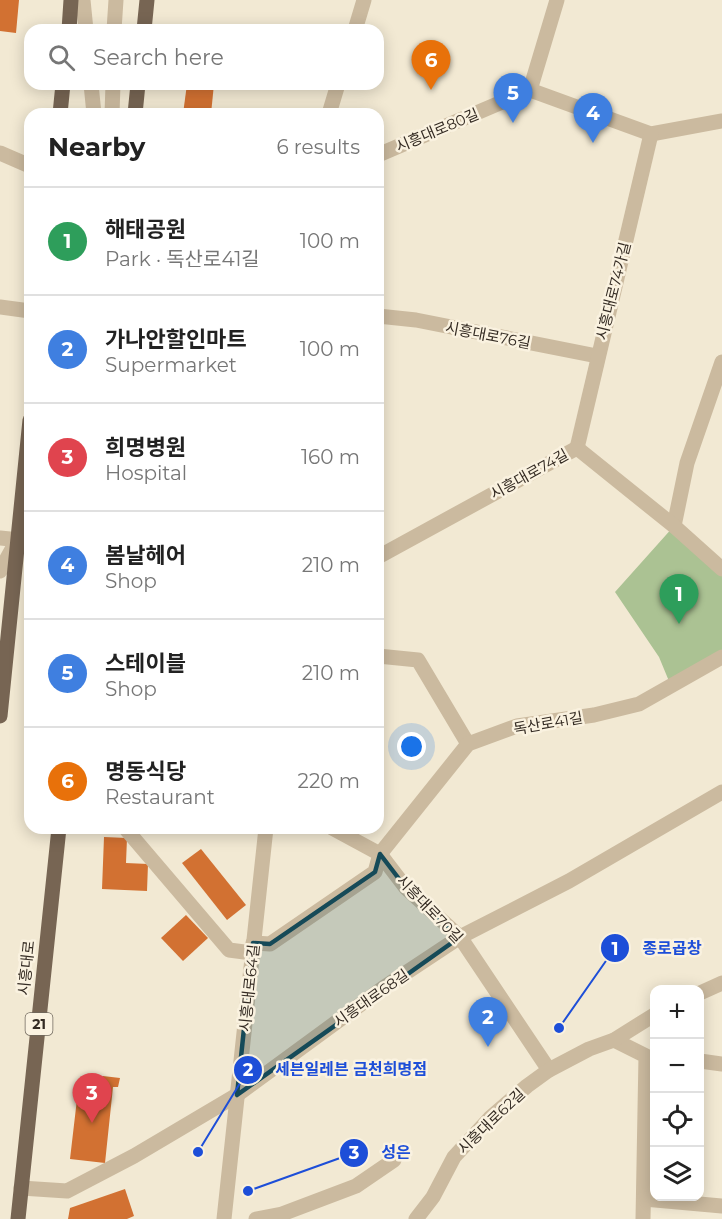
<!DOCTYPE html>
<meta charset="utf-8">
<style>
:root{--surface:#fff;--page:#f2f2f2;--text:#222;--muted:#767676;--line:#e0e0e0;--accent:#b45309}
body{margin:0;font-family:Montserrat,"Noto Sans KR",sans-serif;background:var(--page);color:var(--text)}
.controls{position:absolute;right:18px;bottom:18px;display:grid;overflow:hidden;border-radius:12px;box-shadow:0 3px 15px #0003}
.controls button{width:54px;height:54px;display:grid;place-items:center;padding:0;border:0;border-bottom:2px solid var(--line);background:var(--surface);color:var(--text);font:30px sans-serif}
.you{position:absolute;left:412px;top:747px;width:21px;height:21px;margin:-15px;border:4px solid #fff;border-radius:50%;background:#1a73e8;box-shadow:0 0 0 9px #1a73e833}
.badge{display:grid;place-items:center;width:39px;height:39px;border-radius:50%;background:var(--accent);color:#fff;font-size:20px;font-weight:700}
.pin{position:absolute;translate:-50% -50px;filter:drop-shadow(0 2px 3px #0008)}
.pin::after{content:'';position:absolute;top:32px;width:21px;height:18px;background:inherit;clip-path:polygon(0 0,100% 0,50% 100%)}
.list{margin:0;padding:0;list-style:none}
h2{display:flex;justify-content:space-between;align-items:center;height:78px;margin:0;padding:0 24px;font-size:26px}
h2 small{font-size:20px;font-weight:400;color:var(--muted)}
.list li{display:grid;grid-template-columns:39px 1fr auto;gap:18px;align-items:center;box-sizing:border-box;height:108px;padding:0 24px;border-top:2px solid var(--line)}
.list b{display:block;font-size:22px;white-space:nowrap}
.list p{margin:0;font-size:20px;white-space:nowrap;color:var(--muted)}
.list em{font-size:20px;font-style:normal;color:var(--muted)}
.icon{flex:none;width:33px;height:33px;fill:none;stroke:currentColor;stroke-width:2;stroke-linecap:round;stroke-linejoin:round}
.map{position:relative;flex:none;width:722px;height:1219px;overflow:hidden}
.search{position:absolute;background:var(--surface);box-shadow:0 3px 15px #0003;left:24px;top:24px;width:360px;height:66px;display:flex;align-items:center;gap:15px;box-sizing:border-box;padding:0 21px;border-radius:18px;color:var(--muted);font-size:22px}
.panel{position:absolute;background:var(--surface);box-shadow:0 3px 15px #0003;left:24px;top:108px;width:360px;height:726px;border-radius:18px}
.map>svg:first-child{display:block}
.green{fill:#abc293}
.building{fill:#d27132}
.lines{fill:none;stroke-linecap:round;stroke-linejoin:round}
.minor{stroke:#cbba9f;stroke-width:15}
.major{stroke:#776553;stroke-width:15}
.marked{fill:#164a58;fill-opacity:0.2;stroke:#164a58;stroke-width:4.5;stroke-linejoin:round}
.labels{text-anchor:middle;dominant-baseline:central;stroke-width:5;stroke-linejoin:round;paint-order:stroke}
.shield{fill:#faf2e0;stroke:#6f675c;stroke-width:1.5}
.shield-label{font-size:14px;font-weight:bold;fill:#342b23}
.street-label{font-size:15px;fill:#342b23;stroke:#faf2e0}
.leader{fill:none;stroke:#1d4ed8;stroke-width:2}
.callout-dot{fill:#1d4ed8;stroke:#faf2e0;stroke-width:2}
.mark-label{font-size:18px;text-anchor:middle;font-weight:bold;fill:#fff}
.callout-label{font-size:16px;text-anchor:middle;font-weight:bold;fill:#1d4ed8;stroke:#faf2e0;stroke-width:5;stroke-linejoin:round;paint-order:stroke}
</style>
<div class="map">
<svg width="722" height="1219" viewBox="0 0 722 1219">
<rect width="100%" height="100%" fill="#f2e9d3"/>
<!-- green -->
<path class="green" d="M674,526L722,569V657L671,686L659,657L615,592Z"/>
<!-- building -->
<g class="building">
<path d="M0,0H19L16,33L0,31Z"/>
<path d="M187,84H214L211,114H183Z"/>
<path d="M104,837L127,838L126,863L148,864L147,891L102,889Z"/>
<path d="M201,849L246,905L227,920L182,863Z"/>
<path d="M186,915L208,938L183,961L161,938Z"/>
<path d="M103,1076L120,1078L118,1087H113L105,1163L70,1159L79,1082L97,1084Z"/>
<path d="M125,1189L134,1216L127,1219H68L70,1208Z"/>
</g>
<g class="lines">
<!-- minor -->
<g class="minor">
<path d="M83,0L86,30"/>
<path d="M114,30L116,0"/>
<path d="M355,30L364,0"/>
<path d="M91,84L94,114"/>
<path d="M530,90L557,0"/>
<path d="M112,114L113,84"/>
<path d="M329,114L338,84"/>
<path d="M0,153L30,166"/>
<path d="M378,155L530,90L651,134L722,121"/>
<path d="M0,307L30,311"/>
<path d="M378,316L416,320L597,356"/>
<path d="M577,448L651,134"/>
<path d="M674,526L687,463L722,362"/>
<path d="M0,538L30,541"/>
<path d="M378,557L577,448L674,526L722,569"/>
<path d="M0,571L30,517"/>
<path d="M378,656L418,660L468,744"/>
<path d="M125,828L229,950L252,953"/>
<path d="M332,828L380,854L406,888L460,937L549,1070"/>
<path d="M253,943L270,944L375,872L380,854L468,744L517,726L594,715L639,704L722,657"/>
<path d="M700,993L722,983"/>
<path d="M614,1040L646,1056L643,1219"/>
<path d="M700,1061L722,1064"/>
<path d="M21,1188L67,1191L134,1156L237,1095L383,988L460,937L569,881L722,792"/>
<path d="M644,1199L722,1206"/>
<path d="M224,1219L266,828"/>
<path d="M256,1219L282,1214L356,1186L394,1160"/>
<path d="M416,1219L433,1197L454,1157L490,1118L527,1086L549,1070L589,1049L614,1040L654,1015"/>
</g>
<!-- major -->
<g class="major">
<path d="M69,30L71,0"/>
<path d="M144,30L147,0"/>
<path d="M60,114L63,84"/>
<path d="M135,114L138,84"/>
<path d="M0,716L30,420"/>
<path d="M18,1219L59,828"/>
</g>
</g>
<!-- marked area -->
<path class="marked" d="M380,854L406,888L460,937L237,1095L253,943L270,944L375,872Z"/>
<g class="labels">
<!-- shield labels -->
<rect class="shield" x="25.5" y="1013" width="27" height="22" rx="4.5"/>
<g class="shield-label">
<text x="39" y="1024">21</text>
</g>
<!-- street labels -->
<g class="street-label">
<text transform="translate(437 130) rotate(-23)">시흥대로80길</text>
<text transform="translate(613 291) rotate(-76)">시흥대로74가길</text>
<text transform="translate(488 335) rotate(11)">시흥대로76길</text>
<text transform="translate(529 474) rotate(-29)">시흥대로74길</text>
<text transform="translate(548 723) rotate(-10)">독산로41길</text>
<text transform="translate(430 909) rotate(46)">시흥대로70길</text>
<text transform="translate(26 968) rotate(-84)">시흥대로</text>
<text transform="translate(249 988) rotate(-84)">시흥대로64길</text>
<text transform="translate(371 998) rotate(-35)">시흥대로68길</text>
<text transform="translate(491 1121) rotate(-44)">시흥대로62길</text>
</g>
</g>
<!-- callouts -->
<path class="leader" d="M559 1028L615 948M198 1152L248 1070M248 1191L354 1153"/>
<g class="callout-dot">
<circle cx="559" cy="1028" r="6"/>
<circle cx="198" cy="1152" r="6"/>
<circle cx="248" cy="1191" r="6"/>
<circle cx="615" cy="948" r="15"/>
<circle cx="248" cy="1070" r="15"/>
<circle cx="354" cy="1153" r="15"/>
</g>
<g class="mark-label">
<text x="615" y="955">1</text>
<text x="248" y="1076">2</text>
<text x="354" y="1159">3</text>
</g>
<g class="callout-label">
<text x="672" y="954">종로곱창</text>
<text x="351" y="1075">세븐일레븐 금천희명점</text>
<text x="396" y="1158">성은</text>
</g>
</svg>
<div class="controls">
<button>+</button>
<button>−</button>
<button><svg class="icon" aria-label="locate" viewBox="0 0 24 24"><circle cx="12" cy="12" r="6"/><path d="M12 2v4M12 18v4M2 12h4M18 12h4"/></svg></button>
<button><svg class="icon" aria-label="layers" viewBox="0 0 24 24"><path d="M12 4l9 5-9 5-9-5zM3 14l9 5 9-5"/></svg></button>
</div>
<div class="you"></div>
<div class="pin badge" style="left:679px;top:624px;background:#2e9e5b">1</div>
<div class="pin badge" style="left:488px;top:1047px;background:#3f7fe0">2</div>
<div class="pin badge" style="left:92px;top:1123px;background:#e0444e">3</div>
<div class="pin badge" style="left:593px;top:143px;background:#3f7fe0">4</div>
<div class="pin badge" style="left:513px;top:123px;background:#3f7fe0">5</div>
<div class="pin badge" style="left:431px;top:90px;background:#e8710a">6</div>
<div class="search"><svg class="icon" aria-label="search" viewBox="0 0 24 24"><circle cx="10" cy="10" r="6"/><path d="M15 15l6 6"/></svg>Search here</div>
<section class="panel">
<h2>Nearby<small>6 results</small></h2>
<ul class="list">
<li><span class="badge" style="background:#2e9e5b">1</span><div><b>해태공원</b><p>Park · 독산로41길</p></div><em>100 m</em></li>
<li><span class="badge" style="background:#3f7fe0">2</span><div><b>가나안할인마트</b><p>Supermarket</p></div><em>100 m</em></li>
<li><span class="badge" style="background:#e0444e">3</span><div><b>희명병원</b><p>Hospital</p></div><em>160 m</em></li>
<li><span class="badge" style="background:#3f7fe0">4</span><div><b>봄날헤어</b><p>Shop</p></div><em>210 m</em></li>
<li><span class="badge" style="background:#3f7fe0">5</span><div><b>스테이블</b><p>Shop</p></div><em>210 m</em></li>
<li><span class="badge" style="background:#e8710a">6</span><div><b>명동식당</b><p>Restaurant</p></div><em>220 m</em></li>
</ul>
</section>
</div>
